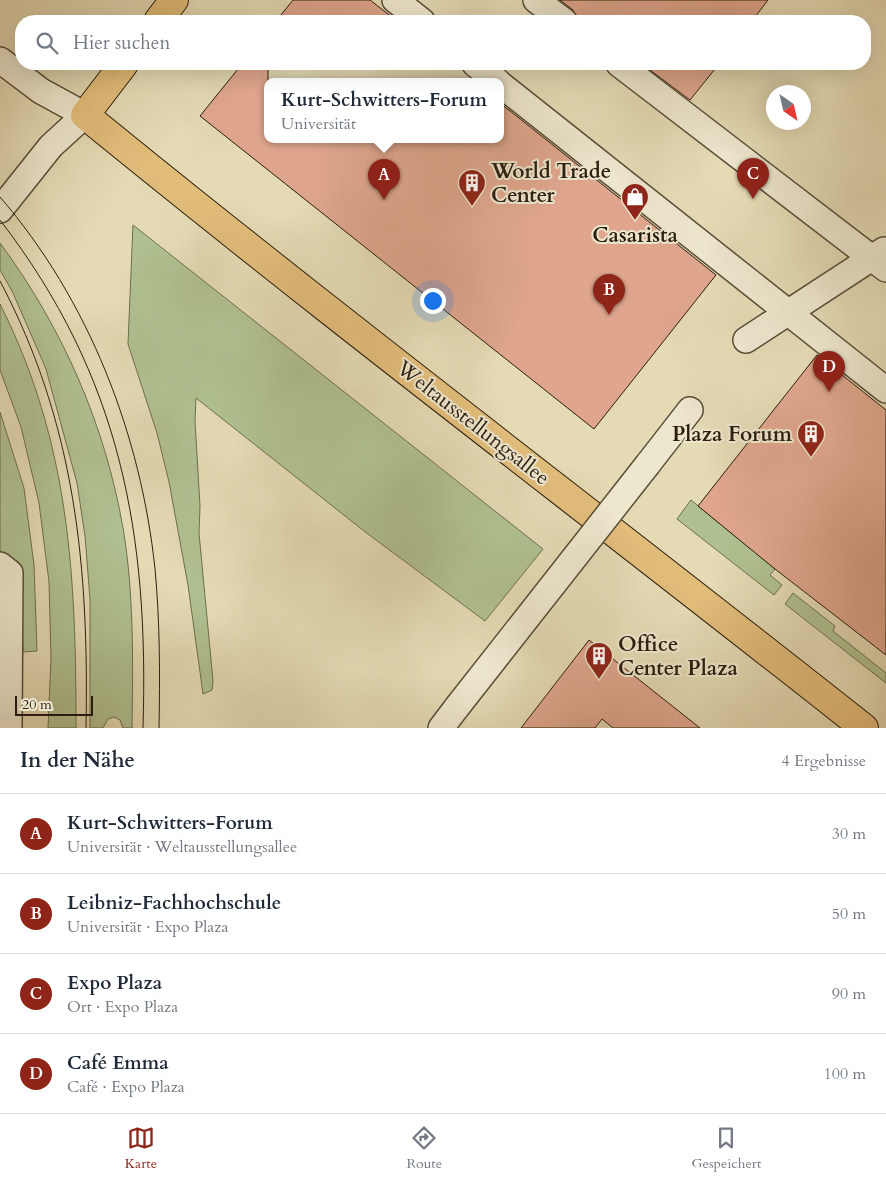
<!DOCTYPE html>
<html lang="de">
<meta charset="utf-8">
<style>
:root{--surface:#fff;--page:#f6f6f7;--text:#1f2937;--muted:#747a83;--line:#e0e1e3;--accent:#8f2418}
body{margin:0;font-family:Cardo,serif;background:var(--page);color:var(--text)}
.compass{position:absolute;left:766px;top:85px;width:45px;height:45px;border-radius:50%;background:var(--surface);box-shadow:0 5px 20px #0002;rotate:146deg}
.scale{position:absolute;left:15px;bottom:12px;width:78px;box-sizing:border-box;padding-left:5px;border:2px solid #2b1e0e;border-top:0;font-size:14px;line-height:18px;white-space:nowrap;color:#2b1e0e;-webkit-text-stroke:4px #ede7ce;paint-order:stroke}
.you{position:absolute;left:432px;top:300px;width:18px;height:18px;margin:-12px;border:4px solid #fff;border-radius:50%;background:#1a73e8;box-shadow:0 0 0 8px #1a73e833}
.badge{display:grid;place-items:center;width:32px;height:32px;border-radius:50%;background:var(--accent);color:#fff;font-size:16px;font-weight:700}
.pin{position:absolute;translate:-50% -41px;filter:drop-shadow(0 1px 2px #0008)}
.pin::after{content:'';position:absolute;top:26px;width:18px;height:15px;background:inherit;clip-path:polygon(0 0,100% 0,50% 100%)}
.popup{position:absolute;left:264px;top:78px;width:240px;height:65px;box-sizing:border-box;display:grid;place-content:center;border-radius:10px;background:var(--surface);filter:drop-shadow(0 1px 4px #0005);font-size:16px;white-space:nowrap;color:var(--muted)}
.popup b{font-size:19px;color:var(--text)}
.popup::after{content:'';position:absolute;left:50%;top:100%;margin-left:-10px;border:10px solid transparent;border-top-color:var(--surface)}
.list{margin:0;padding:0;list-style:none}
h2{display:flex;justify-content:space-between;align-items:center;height:65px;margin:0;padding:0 20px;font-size:21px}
h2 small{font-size:16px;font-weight:400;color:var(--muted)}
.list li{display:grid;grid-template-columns:32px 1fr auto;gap:15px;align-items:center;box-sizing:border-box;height:80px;padding:0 20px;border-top:1px solid var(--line)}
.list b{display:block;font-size:19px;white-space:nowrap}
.list p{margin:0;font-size:16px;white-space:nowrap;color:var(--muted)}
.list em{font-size:16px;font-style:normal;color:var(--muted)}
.icon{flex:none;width:28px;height:28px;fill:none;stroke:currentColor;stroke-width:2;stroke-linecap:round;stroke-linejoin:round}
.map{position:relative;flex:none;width:886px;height:728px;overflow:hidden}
.search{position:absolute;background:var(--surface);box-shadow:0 5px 20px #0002;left:15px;right:15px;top:15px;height:55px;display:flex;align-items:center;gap:12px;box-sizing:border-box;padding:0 18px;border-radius:20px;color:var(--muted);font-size:19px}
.sheet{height:385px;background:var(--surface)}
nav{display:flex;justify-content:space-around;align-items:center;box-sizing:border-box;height:70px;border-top:1px solid var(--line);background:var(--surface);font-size:14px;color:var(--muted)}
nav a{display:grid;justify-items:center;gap:2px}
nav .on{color:var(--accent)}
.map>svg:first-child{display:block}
.green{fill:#b0c090;stroke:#6e6f4f}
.building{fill:#dfa68d;stroke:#2b1e0e}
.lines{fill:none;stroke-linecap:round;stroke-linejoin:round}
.minor-casing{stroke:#594d38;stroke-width:28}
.major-casing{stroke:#2b1e0e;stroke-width:30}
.minor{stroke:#ede7ce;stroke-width:25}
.major{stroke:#e2bd7a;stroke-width:28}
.tram{stroke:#2b1e0e;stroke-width:1}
.minor-bridge-casing{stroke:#594d38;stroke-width:28;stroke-linecap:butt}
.minor-bridge{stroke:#ede7ce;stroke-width:25}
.labels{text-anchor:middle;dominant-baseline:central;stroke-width:4;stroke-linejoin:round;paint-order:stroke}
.poi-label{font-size:21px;font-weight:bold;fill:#2b1e0e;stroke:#ede7ce;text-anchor:start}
.street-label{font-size:21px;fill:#2b1e0e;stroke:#ede7ce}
</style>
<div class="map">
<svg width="886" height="728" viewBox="0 0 886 728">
<rect width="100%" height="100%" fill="#e4dab4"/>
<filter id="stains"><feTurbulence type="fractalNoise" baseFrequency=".004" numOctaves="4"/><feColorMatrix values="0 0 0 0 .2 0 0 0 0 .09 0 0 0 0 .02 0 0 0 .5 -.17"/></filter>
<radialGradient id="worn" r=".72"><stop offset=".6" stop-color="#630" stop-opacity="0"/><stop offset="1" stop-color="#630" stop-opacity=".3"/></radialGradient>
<!-- green -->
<g class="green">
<path d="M133,225L543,549L485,621L364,531L196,398L195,421L200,506L199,533L213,681L212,690L203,694L188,585L169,482L157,433L128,344Z"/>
<path d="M0,243C62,327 105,424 123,528C134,593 133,662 132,728H123L120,720L114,717L108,719L103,728H90V599L85,536L77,483L46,369L13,293L0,270Z"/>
<path d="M0,304C70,443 76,576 76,728H48L51,658L49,582L39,503L21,427L0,370Z"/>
<path d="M0,412L24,488L34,565L37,651L23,652L20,574L0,557Z"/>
<path d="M691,500L775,569L770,575L782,585L774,595L677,519Z"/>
<path d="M793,593L835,626L833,631L886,673V683L785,604Z"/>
</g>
<!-- building -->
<g class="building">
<path d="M293,0H370L397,21H276Z"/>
<path d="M560,0H768L752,21H578L573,10Z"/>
<path d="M242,64H268V139H500V103L716,275L594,429L200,116Z"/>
<path d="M642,64H719L690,100Z"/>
<path d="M817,355L886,410V655L775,569L698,506Z"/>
<path d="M589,640L700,728H613L602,719L595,728H521Z"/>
</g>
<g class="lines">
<defs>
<g id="minor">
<path d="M395,0L422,21"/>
<path d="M536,0L564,21"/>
<path d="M0,60L41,91L85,115L51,146L0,210"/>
<path d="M475,64L497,81"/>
<path d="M619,64L886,269"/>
<path d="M500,84L886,390"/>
<path d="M746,340L884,250"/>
<path d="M648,464L690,410"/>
<path d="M0,565L10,573L9,728"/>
<path d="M441,728L457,707"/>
</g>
<g id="major">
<path d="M158,21L174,0"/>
<path d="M124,64L85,115C341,324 605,523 864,728"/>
</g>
</defs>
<!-- minor casing -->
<use href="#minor" class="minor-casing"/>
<!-- major casing -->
<use href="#major" class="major-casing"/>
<!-- minor -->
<use href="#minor" class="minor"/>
<!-- major -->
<use href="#major" class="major"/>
<!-- tram -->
<g class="tram">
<path d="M0,197C89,300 141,435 155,569C160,622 160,675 159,728"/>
<path d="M0,220C121,377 149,534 143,728"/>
<path d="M0,281C76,425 89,568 86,728"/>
</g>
<defs>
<path id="minor-bridge" d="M457,707L648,464"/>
</defs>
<!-- minor-bridge casing -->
<use href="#minor-bridge" class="minor-bridge-casing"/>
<!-- minor-bridge -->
<use href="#minor-bridge" class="minor-bridge"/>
</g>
<!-- icons -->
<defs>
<symbol id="building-pin" viewBox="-11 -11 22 30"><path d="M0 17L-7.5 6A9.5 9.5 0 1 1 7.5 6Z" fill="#8f2418" stroke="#ede7ce"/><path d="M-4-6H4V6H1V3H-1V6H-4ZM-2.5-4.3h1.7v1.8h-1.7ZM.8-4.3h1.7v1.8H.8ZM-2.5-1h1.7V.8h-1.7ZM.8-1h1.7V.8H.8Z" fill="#fff"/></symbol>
<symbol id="shop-pin" viewBox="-11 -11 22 30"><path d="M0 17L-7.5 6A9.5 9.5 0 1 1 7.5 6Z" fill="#8f2418" stroke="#ede7ce"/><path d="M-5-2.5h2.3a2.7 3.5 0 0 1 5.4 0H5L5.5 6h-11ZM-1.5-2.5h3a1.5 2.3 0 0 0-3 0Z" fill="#fff"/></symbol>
</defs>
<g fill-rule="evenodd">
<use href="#building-pin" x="456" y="167" width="32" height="43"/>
<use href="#shop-pin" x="619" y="181" width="32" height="43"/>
<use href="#building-pin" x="795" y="418" width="32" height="43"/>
<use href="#building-pin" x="583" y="640" width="32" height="43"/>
</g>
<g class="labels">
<!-- poi labels -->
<g class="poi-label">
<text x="491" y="171">World Trade<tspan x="491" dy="24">Center</tspan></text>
<text x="635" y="235" text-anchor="middle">Casarista</text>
<text x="792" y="434" text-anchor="end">Plaza Forum</text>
<text x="618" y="644">Office<tspan x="618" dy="24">Center Plaza</tspan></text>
</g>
<!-- street labels -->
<g class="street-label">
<text transform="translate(473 423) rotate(38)">Weltausstellungsallee</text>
</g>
</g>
<rect width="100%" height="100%" filter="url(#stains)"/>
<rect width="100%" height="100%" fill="url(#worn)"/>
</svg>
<svg class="compass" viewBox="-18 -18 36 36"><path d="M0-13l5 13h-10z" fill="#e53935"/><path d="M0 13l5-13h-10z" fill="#747a83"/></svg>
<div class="scale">20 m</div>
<div class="you"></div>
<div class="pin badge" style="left:384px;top:200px">A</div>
<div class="popup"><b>Kurt-Schwitters-Forum</b>Universität</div>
<div class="pin badge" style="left:609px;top:315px">B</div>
<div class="pin badge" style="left:753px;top:199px">C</div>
<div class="pin badge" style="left:829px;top:392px">D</div>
<div class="search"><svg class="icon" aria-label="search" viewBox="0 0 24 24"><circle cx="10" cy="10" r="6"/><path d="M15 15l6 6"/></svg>Hier suchen</div>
</div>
<section class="sheet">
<h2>In der Nähe<small>4 Ergebnisse</small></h2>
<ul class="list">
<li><span class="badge">A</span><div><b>Kurt-Schwitters-Forum</b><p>Universität · Weltausstellungsallee</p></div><em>30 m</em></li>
<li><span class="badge">B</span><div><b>Leibniz-Fachhochschule</b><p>Universität · Expo Plaza</p></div><em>50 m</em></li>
<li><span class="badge">C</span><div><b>Expo Plaza</b><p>Ort · Expo Plaza</p></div><em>90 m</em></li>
<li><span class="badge">D</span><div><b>Café Emma</b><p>Café · Expo Plaza</p></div><em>100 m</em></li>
</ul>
</section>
<nav>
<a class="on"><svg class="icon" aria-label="map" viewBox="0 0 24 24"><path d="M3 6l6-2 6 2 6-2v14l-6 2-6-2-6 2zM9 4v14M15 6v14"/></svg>Karte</a>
<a><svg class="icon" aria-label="directions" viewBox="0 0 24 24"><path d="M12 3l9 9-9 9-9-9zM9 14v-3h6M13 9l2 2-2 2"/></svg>Route</a>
<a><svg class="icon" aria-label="saved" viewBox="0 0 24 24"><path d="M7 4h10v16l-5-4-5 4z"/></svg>Gespeichert</a>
</nav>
